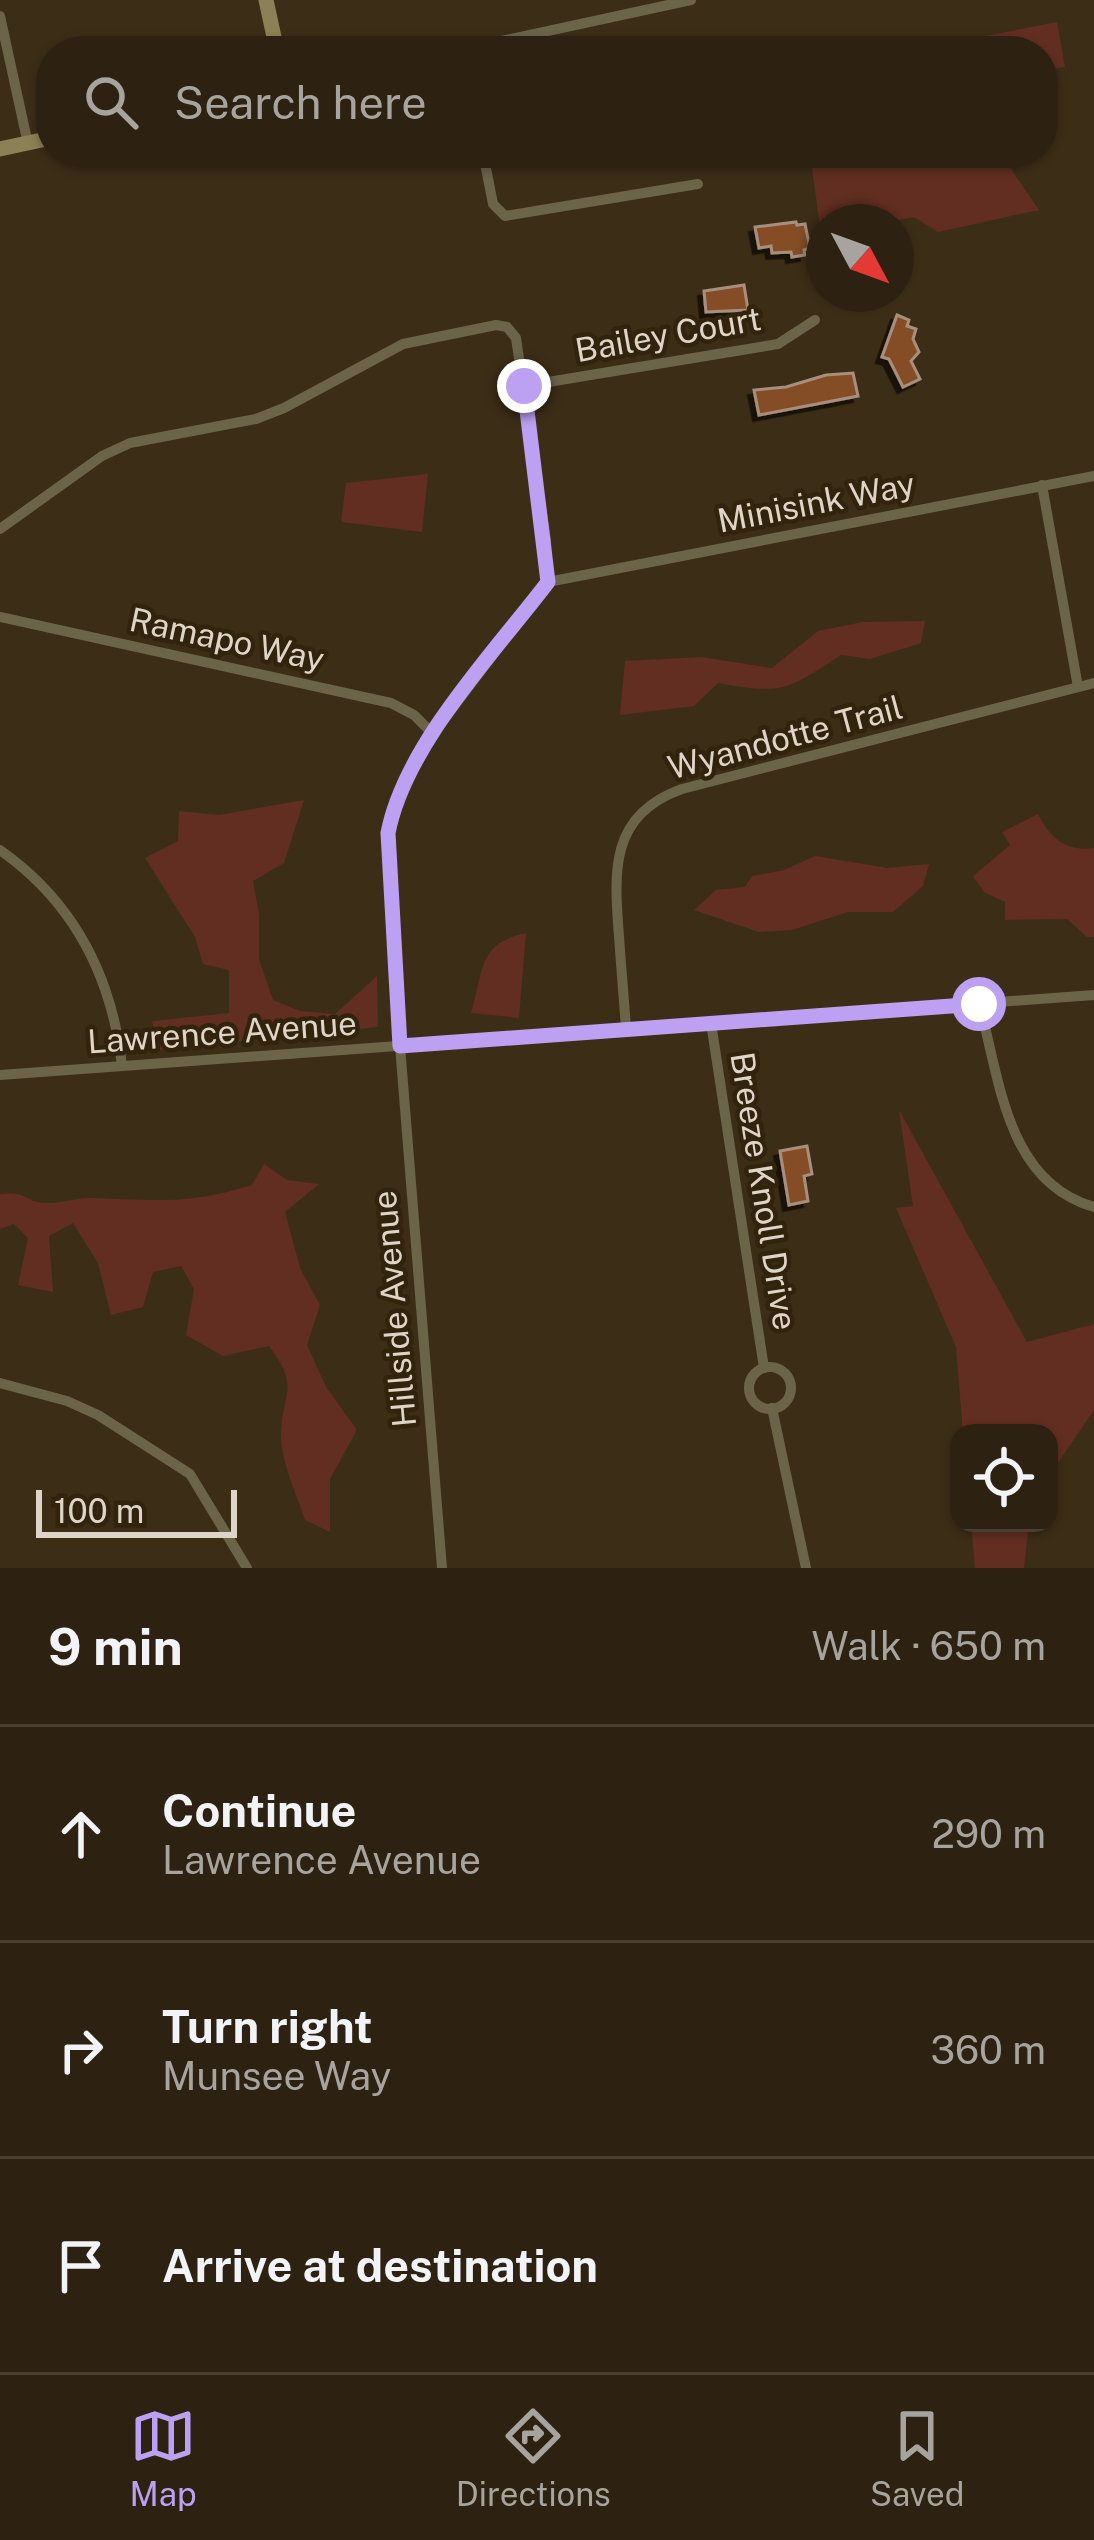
<!DOCTYPE html>
<meta charset="utf-8">
<style>
:root{--surface:#2d2211;--page:#392f1f;--text:#f1f3f6;--muted:#a7a49f;--line:#483f31;--accent:#bca0f2}
body{margin:0;font-family:"Public Sans",sans-serif;background:var(--page);color:var(--text)}
.controls{position:absolute;right:36px;bottom:36px;display:grid;overflow:hidden;border-radius:24px;box-shadow:0 3px 9px #0004}
.controls button{width:108px;height:108px;display:grid;place-items:center;padding:0;border:0;border-bottom:3px solid var(--line);background:var(--surface);color:var(--text);font:60px sans-serif}
.compass{position:absolute;left:806px;top:204px;width:108px;height:108px;border-radius:50%;background:var(--surface);box-shadow:0 3px 9px #0004;rotate:131deg}
.scale{position:absolute;left:36px;bottom:30px;width:201px;box-sizing:border-box;padding-left:12px;border:6px solid #ded5c8;border-top:0;font-size:33px;line-height:42px;white-space:nowrap;color:#ded5c8;-webkit-text-stroke:9px #32230d;paint-order:stroke}
.stop{position:absolute;width:36px;height:36px;margin:-27px;border:9px solid #bca0f2;border-radius:50%;background:#fff}
.stop.end{background:#bca0f2;border-color:#fff;box-shadow:0 3px 12px #0008}
.list{margin:0;padding:0;list-style:none}
h2{display:flex;justify-content:space-between;align-items:center;height:156px;margin:0;padding:0 48px;font-size:51px}
h2 small{font-size:39px;font-weight:400;color:var(--muted)}
.list li{display:grid;grid-template-columns:78px 1fr auto;gap:36px;align-items:center;box-sizing:border-box;height:216px;padding:0 48px;border-top:3px solid var(--line)}
.list b{display:block;font-size:45px;white-space:nowrap}
.list p{margin:0;font-size:39px;white-space:nowrap;color:var(--muted)}
.list em{font-size:39px;font-style:normal;color:var(--muted)}
.icon{flex:none;width:66px;height:66px;fill:none;stroke:currentColor;stroke-width:2;stroke-linecap:round;stroke-linejoin:round}
.map{position:relative;flex:none;width:1094px;height:1568px;overflow:hidden}
.search{position:absolute;background:var(--surface);box-shadow:0 3px 9px #0004;left:36px;right:36px;top:36px;height:132px;display:flex;align-items:center;gap:30px;box-sizing:border-box;padding:0 42px;border-radius:48px;color:var(--muted);font-size:45px}
.sheet{height:804px;background:var(--surface)}
nav{display:flex;justify-content:space-around;align-items:center;box-sizing:border-box;height:168px;border-top:3px solid var(--line);background:var(--surface);font-size:33px;color:var(--muted)}
nav a{display:grid;justify-items:center;gap:6px}
nav .on{color:var(--accent)}
.map>svg:first-child{display:block}
.green{fill:#622e21}
.building{fill:#844e25;stroke:#a88e7c;stroke-width:3;filter:url(#shadow)}
.lines{fill:none;stroke-linecap:round;stroke-linejoin:round}
.street{stroke:#6b6449;stroke-width:10}
.secondary{stroke:#8c8156;stroke-width:15}
.route{stroke:#bca0f2;stroke-width:15}
.labels{text-anchor:middle;dominant-baseline:central;stroke-width:9;stroke-linejoin:round;paint-order:stroke}
.street-label{font-size:33px;fill:#ded5c8;stroke:#32230d}
</style>
<div class="map">
<svg width="1094" height="1568" viewBox="0 0 1094 1568">
<defs>
<filter id="shadow"><feDropShadow dx="-5.5" dy="5.5" stdDeviation="0" flood-color="#0009"/></filter>
</defs>
<rect width="100%" height="100%" fill="#3c2d17"/>
<!-- green -->
<g class="green">
<path d="M1057,22L1065,67L1043,71V51H909Z"/>
<path d="M810,153H1000L1039,210L938,232L914,217L888,222H824L821,234Z"/>
<path d="M428,474L422,532L341,522L346,483Z"/>
<path d="M925,621L921,643L870,659L841,655C786,690 785,695 718,683L694,706L620,715L625,661L701,657L772,668L818,631L863,622Z"/>
<path d="M304,800L284,863L253,881L259,914V959L273,1000L300,1011L335,1014L377,976L378,1027L159,1050L152,1021L229,1013V970L203,964L195,937L145,858L178,841L179,811L219,815Z"/>
<path d="M1038,814C1050,838 1066,852 1094,848V937H1087L1067,919L1005,920V902L984,892L973,876L1010,845L1002,832Z"/>
<path d="M815,856L887,868L929,864L923,886L893,912H848L792,930L759,932L694,910L716,890L745,887L752,876L784,870Z"/>
<path d="M526,933L519,1018L471,1013C484,971 477,943 526,933Z"/>
<path d="M899,1110L1027,1342L1094,1324V1410L1049,1476V1433H963L956,1347L896,1208L913,1206Z"/>
<path d="M264,1164L287,1180L319,1184L285,1212L300,1268L320,1305L307,1345L326,1387L357,1430L330,1479V1532L305,1520C297,1495 281,1462 281,1436C282,1390 301,1389 269,1346L223,1356L186,1335L194,1289L181,1266L153,1272L143,1307L111,1315L98,1263L73,1223L49,1236L53,1292L18,1285L28,1238L14,1224L0,1229V1194C28,1191 25,1202 44,1203C60,1204 76,1198 92,1198C157,1200 187,1205 252,1185Z"/>
<path d="M971,1523H1029L1024,1568H975Z"/>
</g>
<!-- building -->
<g class="building">
<path d="M796,222L797,225L805,224L810,248L804,250L805,255L792,257L791,252L772,253L771,246L759,248L755,227Z"/>
<path d="M744,285L748,310L706,312L704,291Z"/>
<path d="M897,315L909,320L907,326L916,329L913,339L919,352L911,361L920,379L903,387L889,359L882,357Z"/>
<path d="M853,373L858,396L759,415L754,390L786,387L826,375Z"/>
<path d="M807,1146L812,1174L804,1176L808,1201L789,1205L780,1151Z"/>
</g>
<g class="lines">
<!-- street -->
<g class="street">
<path d="M0,16L28,144"/>
<path d="M455,51L691,0"/>
<path d="M483,153L493,204L505,216L698,184"/>
<path d="M524,386L778,344L815,320"/>
<path d="M1042,485L1078,687"/>
<path d="M0,529L102,456L130,443L256,419L284,408L403,344L496,325L507,327L516,338L546,540L548,582L433,734L404,779L388,833L400,1046L442,1568"/>
<path d="M548,582L1094,476"/>
<path d="M0,617L391,703L414,715L433,734"/>
<path d="M0,850C74,902 112,977 122,1066"/>
<path d="M979,1003C1000,1079 1006,1182 1094,1207"/>
<path d="M711,1023L764,1368"/>
<path d="M626,1029C624,998 621,967 619,936C614,872 609,815 682,789L1094,683"/>
<path d="M0,1075L1094,995"/>
<circle cx="770" cy="1388" r="21"/>
<path d="M0,1383L67,1401L98,1415L190,1474L247,1568"/>
<path d="M772,1408L806,1568"/>
</g>
<!-- secondary -->
<g class="secondary">
<path d="M266,0L277,51"/>
<path d="M0,149L51,138"/>
</g>
</g>
<g class="lines">
<!-- route -->
<path class="route" d="M524,386L548,582C494,653 405,745 388,833L400,1046L979,1004"/>
</g>
<g class="labels">
<!-- street labels -->
<g class="street-label">
<text transform="translate(668 334) rotate(-10)">Bailey Court</text>
<text transform="translate(816 502) rotate(-11)">Minisink Way</text>
<text transform="translate(227 639) rotate(12)">Ramapo Way</text>
<text transform="translate(785 737) rotate(-15)">Wyandotte Trail</text>
<text transform="translate(222 1032) rotate(-4)">Lawrence Avenue</text>
<text transform="translate(764 1191) rotate(81)">Breeze Knoll Drive</text>
<text transform="translate(394 1309) rotate(-95)">Hillside Avenue</text>
</g>
</g>
</svg>
<div class="controls">
<button><svg class="icon" aria-label="locate" viewBox="0 0 24 24"><circle cx="12" cy="12" r="6"/><path d="M12 2v4M12 18v4M2 12h4M18 12h4"/></svg></button>
</div>
<svg class="compass" viewBox="-18 -18 36 36"><path d="M0-13l5 13h-10z" fill="#e53935"/><path d="M0 13l5-13h-10z" fill="#a7a49f"/></svg>
<div class="scale">100 m</div>
<div class="stop" style="left:979px;top:1004px"></div>
<div class="stop end" style="left:524px;top:386px"></div>
<div class="search"><svg class="icon" aria-label="search" viewBox="0 0 24 24"><circle cx="10" cy="10" r="6"/><path d="M15 15l6 6"/></svg>Search here</div>
</div>
<section class="sheet">
<h2>9 min<small>Walk · 650 m</small></h2>
<ul class="list">
<li><svg class="icon" aria-label="ahead" viewBox="0 0 24 24"><path d="M12 20V5M6 11l6-6 6 6"/></svg><div><b>Continue</b><p>Lawrence Avenue</p></div><em>290 m</em></li>
<li><svg class="icon" aria-label="right" viewBox="0 0 24 24"><path d="M7 20v-9h11M14 6l5 5-5 5"/></svg><div><b>Turn right</b><p>Munsee Way</p></div><em>360 m</em></li>
<li><svg class="icon" aria-label="arrive" viewBox="0 0 24 24"><path d="M6 21V4h12l-3 4 3 4H6"/></svg><div><b>Arrive at destination</b></div></li>
</ul>
</section>
<nav>
<a class="on"><svg class="icon" aria-label="map" viewBox="0 0 24 24"><path d="M3 6l6-2 6 2 6-2v14l-6 2-6-2-6 2zM9 4v14M15 6v14"/></svg>Map</a>
<a><svg class="icon" aria-label="directions" viewBox="0 0 24 24"><path d="M12 3l9 9-9 9-9-9zM9 14v-3h6M13 9l2 2-2 2"/></svg>Directions</a>
<a><svg class="icon" aria-label="saved" viewBox="0 0 24 24"><path d="M7 4h10v16l-5-4-5 4z"/></svg>Saved</a>
</nav>
